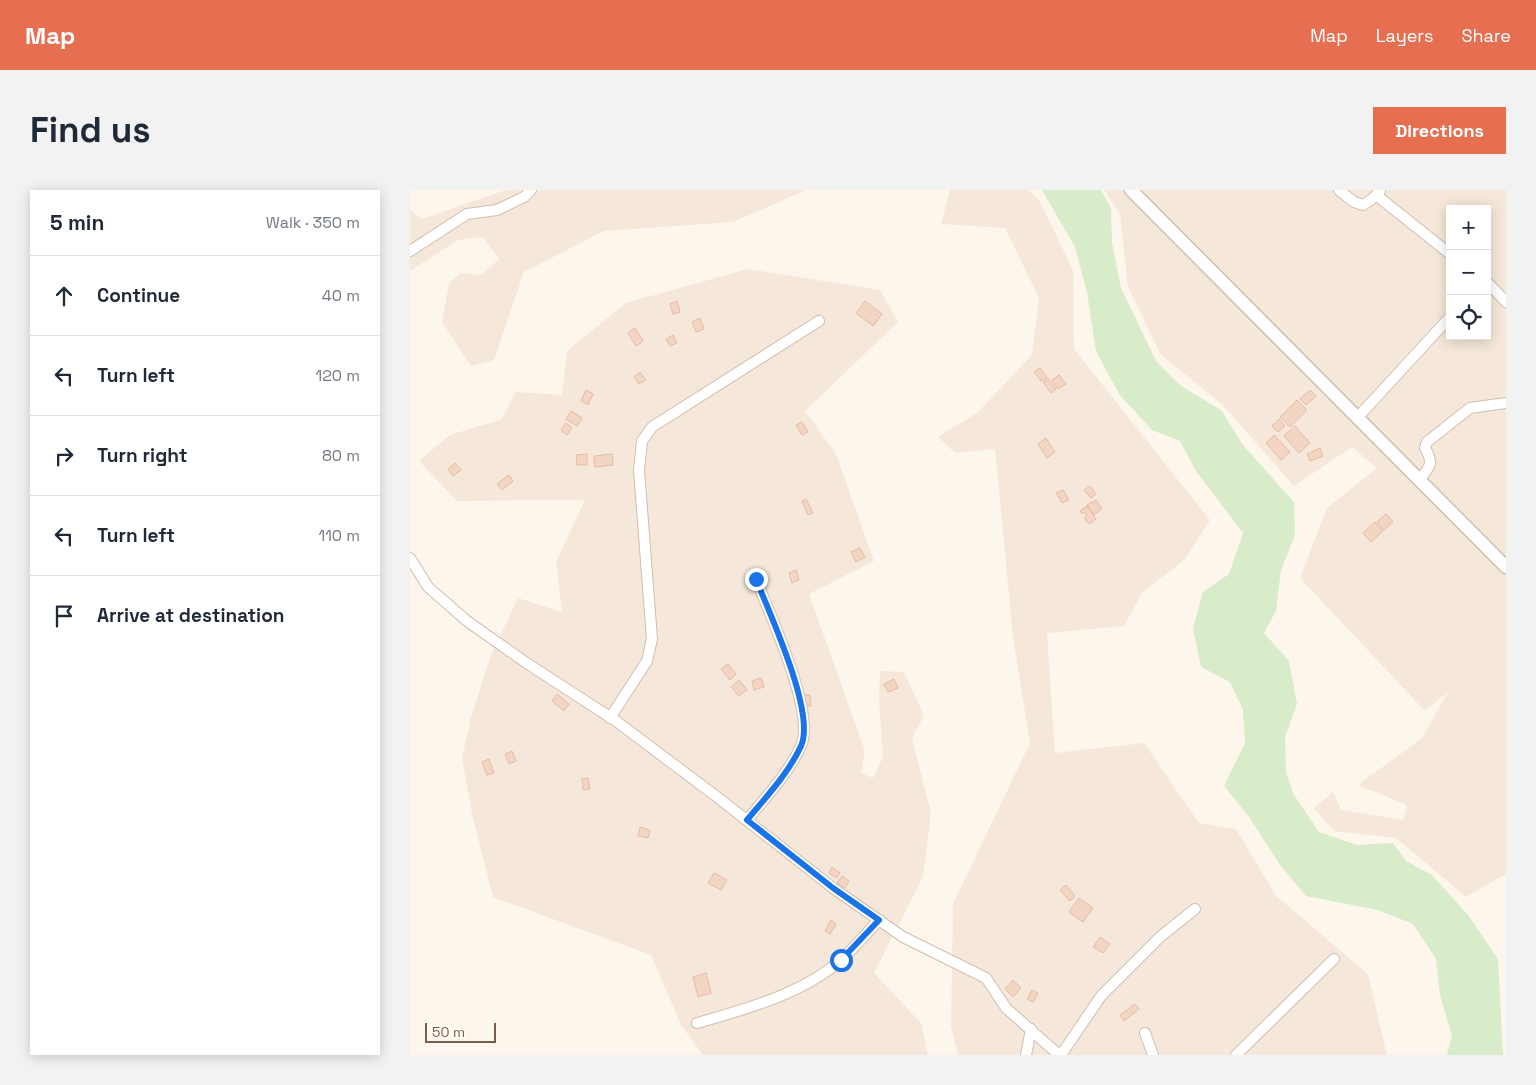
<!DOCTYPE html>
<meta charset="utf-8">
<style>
:root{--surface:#fff;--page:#f2f2f3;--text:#1f2937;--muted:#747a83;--line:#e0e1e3;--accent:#e76f51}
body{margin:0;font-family:"Space Grotesk",sans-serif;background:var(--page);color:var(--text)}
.controls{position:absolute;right:15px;top:15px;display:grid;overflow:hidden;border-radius:0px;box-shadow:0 2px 12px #0003}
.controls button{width:45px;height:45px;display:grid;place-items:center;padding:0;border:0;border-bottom:1px solid var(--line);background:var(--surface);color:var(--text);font:25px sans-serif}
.scale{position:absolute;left:15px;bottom:12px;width:71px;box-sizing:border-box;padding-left:5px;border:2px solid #7a5c4d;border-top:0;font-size:14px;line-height:18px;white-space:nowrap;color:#7a5c4d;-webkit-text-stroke:4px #fffaf3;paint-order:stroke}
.stop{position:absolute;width:15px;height:15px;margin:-11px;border:4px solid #1a73e8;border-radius:50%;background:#fff}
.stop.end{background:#1a73e8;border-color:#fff;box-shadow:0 1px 5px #0008}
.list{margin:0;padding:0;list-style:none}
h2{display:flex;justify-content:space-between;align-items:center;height:65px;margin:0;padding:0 20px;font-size:21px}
h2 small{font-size:16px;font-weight:400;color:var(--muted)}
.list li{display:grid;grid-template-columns:32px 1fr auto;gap:15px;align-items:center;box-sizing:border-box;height:80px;padding:0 20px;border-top:1px solid var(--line)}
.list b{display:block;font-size:19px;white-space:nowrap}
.list em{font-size:16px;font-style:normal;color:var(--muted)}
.icon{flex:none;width:28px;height:28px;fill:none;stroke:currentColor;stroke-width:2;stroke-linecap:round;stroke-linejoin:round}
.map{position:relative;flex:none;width:1096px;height:865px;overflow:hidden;border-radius:0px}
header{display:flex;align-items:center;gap:30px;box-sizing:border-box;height:70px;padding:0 25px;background:var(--accent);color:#fff}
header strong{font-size:24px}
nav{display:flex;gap:28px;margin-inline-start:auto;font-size:18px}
.intro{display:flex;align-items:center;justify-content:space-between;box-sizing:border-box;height:120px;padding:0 30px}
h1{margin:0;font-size:35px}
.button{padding:12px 22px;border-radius:0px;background:var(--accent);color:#fff;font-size:18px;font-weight:700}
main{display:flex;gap:30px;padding:0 30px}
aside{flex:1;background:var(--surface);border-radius:0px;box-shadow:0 2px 12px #0003}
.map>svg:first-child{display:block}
.residential{fill:#f5e8da;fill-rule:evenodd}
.green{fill:#d8ecc9}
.building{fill:#f3d5c3;stroke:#e6bba3}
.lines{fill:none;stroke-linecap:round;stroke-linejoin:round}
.minor-casing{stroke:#d1beb0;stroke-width:12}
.tertiary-casing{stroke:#d1beb0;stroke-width:15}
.minor{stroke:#fff;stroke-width:10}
.tertiary{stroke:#fff;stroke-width:12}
.route{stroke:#1a73e8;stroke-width:6}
</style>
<header>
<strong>Map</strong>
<nav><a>Map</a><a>Layers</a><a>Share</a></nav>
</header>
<div class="intro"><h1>Find us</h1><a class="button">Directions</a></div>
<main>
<aside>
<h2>5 min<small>Walk · 350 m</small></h2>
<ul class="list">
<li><svg class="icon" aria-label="ahead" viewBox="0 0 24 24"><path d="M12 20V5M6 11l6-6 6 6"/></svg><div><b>Continue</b></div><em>40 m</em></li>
<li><svg class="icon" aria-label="left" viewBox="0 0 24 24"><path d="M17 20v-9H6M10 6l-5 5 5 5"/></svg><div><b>Turn left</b></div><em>120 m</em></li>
<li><svg class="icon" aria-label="right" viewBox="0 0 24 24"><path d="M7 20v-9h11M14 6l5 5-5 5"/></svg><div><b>Turn right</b></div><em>80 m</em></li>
<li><svg class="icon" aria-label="left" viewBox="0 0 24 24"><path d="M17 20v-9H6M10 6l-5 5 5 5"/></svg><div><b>Turn left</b></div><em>110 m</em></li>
<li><svg class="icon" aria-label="arrive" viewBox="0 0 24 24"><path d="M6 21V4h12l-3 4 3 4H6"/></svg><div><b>Arrive at destination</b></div></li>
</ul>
</aside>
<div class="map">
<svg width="1096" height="865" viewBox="0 0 1096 865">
<rect width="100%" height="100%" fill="#fdf6ec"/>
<!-- residential -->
<g class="residential">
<path d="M96,0H396L323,32L194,41L114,82L84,170L61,176L32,132L39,93L51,83L71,85L89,69L73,47L48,50L0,81V20L12,29Z"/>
<path d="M540,0H618L629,10L663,80L664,159L800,330L775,369L732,403L714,436L637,443L645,563L734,553L789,633L826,639L866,706L958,784L977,865H548L541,837L543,714L620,553L603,447L585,259L545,263L528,247L567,223L622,165L629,108L595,38L531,34Z"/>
<path d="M694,0H1096V684L1056,707L986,648L924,641L904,618L923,602L931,620L993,630L997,615L948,595L1012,548L1038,502L1015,521L890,388L917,318L967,278L942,257L884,296L813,215L751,165L718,97L710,24ZM1040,19H1077V146H1040Z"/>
<path d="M338,79L470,100L488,132L395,221L426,264L464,371L399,404L455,561L451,583L463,588L473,567L469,512L470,481L494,482L514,526L502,548L521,623L513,687L464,783L511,833L518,865H293L271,835L241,765L83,707L62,624L52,568L61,527L81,465L108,408L152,422L146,372L175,310L47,311L9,271L40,245L92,229L106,202L152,205L157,161L216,113Z"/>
</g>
<!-- green -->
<path class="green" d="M632,0H691L701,18L702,53L711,98L746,171L771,196L811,220L833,255L884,312L885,345L871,380L866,421L854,443L879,471L887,514L875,547L876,583L884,605L909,642L947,655L983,653L996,671L1022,685L1058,725L1088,769L1093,865H1037L1042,846L1030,805L1026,769L1003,734L968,720L896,706L870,675L839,627L814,596L835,553L833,520L820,492L791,477L783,438L793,402L819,384L833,343L786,281L770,251L742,240L709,204L686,161L677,102L665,57Z"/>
<!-- building -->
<g class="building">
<path d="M267,111L270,122L263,124L260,114Z"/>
<path d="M455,111L472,124L463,136L446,123Z"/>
<path d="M290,128L294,139L286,142L282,132Z"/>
<path d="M225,138L233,151L226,156L218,143Z"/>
<path d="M263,145L267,153L260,156L256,149Z"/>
<path d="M630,178L637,187L631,191L624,182Z"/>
<path d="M230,182L236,190L229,194L224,187Z"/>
<path d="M649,185L656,194L648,199L642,190Z"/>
<path d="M638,188L646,199L641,203L633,192Z"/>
<path d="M176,200L183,204L178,215L171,211Z"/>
<path d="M900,200L906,206L896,215L890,209Z"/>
<path d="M887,210L897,220L880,237L870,227Z"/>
<path d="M161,221L172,228L167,236L156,229Z"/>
<path d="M869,229L875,236L868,242L862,236Z"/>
<path d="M392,232L398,242L392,245L386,235Z"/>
<path d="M156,233L162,238L157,245L151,240Z"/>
<path d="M885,236L900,253L889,263L874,246Z"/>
<path d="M864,245L880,262L871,270L856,253Z"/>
<path d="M636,248L645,262L637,268L628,254Z"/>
<path d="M910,258L913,266L900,271L897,264Z"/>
<path d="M177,264V275H167L166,265Z"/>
<path d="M202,264L203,275L185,277L184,266Z"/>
<path d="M45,273L51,280L43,286L38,279Z"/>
<path d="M99,285L103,291L92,300L87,294Z"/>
<path d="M680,296L686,304L681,308L674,300Z"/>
<path d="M653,300L659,310L652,313L646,303Z"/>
<path d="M396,309L403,323L398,325L392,311Z"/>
<path d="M686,310L692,319L684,325L677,315Z"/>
<path d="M677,316L686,329L679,334L674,328L677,326L674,322L672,324L670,321Z"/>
<path d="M976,324L983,332L974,340L967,332Z"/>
<path d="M965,332L973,341L961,352L953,343Z"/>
<path d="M450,358L455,367L446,372L441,362Z"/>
<path d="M386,380L389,390L382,393L379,383Z"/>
<path d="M318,474L326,484L320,490L311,479Z"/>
<path d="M351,488L354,497L344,500L342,491Z"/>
<path d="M484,489L488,498L478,502L474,494Z"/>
<path d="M329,490L337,500L329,506L321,497Z"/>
<path d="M147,504L159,514L154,521L142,511Z"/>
<path d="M394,505H400L401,516H395Z"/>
<path d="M102,561L106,571L99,574L95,564Z"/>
<path d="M79,569L84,583L77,585L72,572Z"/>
<path d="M178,588L180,599L173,600L172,589Z"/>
<path d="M230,637L240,640L238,648L228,646Z"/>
<path d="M422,677L430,683L426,688L419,683Z"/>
<path d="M304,683L317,690L311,700L298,693Z"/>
<path d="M432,686L439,691L435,698L427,693Z"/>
<path d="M656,695L665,706L660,711L650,700Z"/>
<path d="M669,708L683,718L673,732L659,722Z"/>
<path d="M421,730L426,734L420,744L415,741Z"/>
<path d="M690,747L700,754L693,763L683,757Z"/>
<path d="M296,783L301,803L288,807L283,787Z"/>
<path d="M603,790L611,798L603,807L595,799Z"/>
<path d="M622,800L628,803L623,812L617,809Z"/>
<path d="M725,814L729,819L714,831L710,825Z"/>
</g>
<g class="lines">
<defs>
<g id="minor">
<path d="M929,0L944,12L953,15L962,9L970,1"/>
<path d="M966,5L1040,64"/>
<path d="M0,61L57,24L87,20L114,7L121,0"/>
<path d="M1077,92L1096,112"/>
<path d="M948,227L1040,127"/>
<path d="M1010,289C1020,277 1024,273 1015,258L1017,252L1060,218L1096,213"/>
<path d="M0,368L18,397L57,431L115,472L206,531L311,610L423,698L493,747L576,788L596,818L649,865"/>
<path d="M200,528L237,471L242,449L229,280L232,251L242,237L409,131"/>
<path d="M337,630C356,607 378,584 391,556C406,523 360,425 346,389"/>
<path d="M287,833C336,819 393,804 432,769C445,757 457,743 469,730"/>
<path d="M735,843L743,865"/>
<path d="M616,865L621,839"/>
<path d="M651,865L691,806L750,747L785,719"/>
<path d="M826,865L924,769"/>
</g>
<path id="tertiary" d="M721,0L1096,377"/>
</defs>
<!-- minor casing -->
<use href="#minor" class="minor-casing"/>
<!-- tertiary casing -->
<use href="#tertiary" class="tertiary-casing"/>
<!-- minor -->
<use href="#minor" class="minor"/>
<!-- tertiary -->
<use href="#tertiary" class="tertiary"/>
</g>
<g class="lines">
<!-- route -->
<path class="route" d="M346,389C360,425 406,523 391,556C378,584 356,607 337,630L423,698L469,730L431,770"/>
</g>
</svg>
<div class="controls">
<button>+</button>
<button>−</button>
<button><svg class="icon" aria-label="locate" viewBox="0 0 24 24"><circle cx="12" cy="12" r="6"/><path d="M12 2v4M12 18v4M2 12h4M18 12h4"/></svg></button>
</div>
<div class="scale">50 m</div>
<div class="stop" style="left:431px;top:770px"></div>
<div class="stop end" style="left:346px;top:389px"></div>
</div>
</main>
